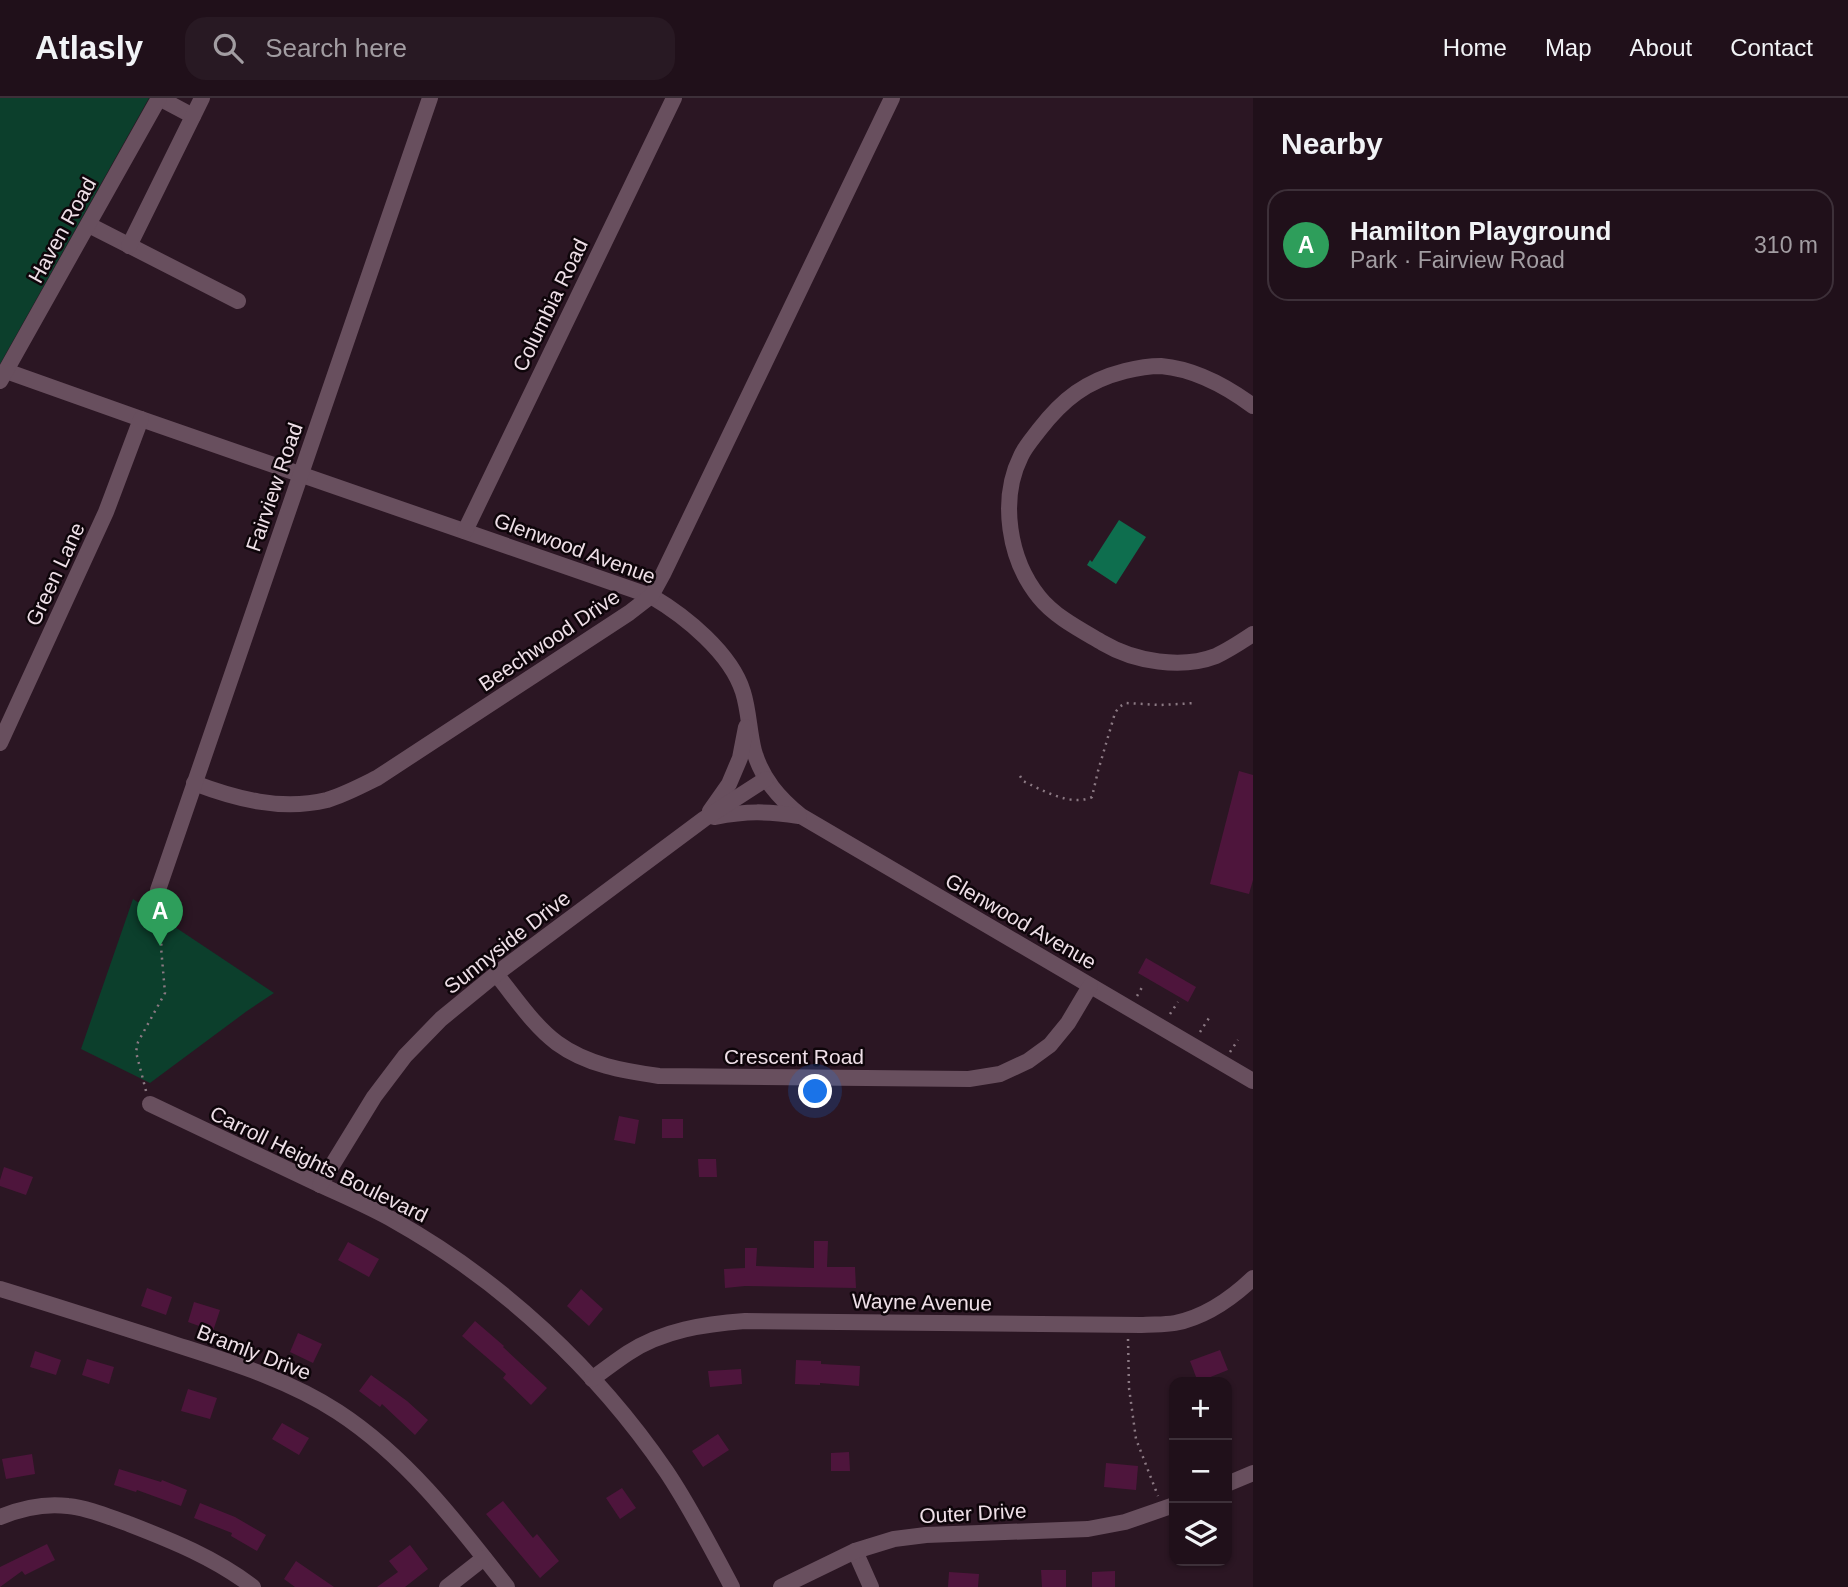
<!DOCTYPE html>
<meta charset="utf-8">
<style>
:root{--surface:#20101a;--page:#281923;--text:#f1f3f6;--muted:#a29da2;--line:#3d3039;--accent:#8c9099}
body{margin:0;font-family:Arial,sans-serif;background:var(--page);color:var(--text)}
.controls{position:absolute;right:21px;bottom:21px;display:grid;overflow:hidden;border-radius:14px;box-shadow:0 2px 5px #0004}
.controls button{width:63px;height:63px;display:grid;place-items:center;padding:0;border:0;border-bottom:2px solid var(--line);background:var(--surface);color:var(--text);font:35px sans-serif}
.you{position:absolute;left:816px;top:994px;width:24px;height:24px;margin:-18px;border:5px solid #fff;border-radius:50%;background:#1a73e8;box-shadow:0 0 0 10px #1a73e833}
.badge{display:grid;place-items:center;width:46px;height:46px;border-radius:50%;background:var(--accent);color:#fff;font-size:23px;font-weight:700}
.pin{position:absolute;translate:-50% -58px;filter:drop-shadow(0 2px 4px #0008)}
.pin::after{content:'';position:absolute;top:37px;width:24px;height:21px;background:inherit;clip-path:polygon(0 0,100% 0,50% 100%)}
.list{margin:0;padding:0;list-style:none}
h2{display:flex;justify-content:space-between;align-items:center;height:91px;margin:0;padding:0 28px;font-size:30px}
h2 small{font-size:23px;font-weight:400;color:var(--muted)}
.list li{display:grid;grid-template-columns:46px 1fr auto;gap:21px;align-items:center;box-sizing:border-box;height:112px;margin:0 14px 14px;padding:0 14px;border:2px solid var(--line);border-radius:21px}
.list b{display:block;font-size:26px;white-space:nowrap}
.list p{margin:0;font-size:23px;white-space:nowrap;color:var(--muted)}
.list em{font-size:23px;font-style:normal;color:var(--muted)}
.icon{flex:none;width:38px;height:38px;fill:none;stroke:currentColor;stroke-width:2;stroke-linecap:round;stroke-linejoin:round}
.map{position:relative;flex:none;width:1253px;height:1489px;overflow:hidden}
header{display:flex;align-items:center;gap:42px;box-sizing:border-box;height:98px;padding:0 35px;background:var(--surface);border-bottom:2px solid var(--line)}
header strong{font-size:33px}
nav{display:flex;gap:38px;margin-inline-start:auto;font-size:24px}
.search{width:490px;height:63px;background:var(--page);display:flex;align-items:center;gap:18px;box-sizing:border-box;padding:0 24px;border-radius:21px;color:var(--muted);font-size:26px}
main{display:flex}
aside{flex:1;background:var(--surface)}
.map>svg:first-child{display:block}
.green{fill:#0c3f2c}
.water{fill:#0e6e4e}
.building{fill:#4e153c}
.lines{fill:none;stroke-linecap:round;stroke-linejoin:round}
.path{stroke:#8b7983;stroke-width:2.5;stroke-dasharray:2 5;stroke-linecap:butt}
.minor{stroke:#684f5e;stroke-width:16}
.labels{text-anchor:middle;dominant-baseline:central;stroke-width:5;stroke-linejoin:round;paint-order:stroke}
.street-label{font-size:21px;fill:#eedfe7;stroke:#0e050a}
</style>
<header>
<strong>Atlasly</strong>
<div class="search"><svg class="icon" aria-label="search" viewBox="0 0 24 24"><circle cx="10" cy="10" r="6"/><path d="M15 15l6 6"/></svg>Search here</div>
<nav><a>Home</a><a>Map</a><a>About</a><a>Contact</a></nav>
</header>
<main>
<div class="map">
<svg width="1253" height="1489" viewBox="0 0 1253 1489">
<rect width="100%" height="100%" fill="#2b1623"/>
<!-- green -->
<g class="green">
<path d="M0,0H149L0,266Z"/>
<path d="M133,801L274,895L247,913L150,985L81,951Z"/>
</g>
<!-- water -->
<path class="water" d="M1119,422L1146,439L1116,486L1087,467L1090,462L1092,464Z"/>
<!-- building -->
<g class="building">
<path d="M1239,673L1253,677V782L1249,796L1210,786Z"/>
<path d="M1146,860L1196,889L1188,904L1138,875Z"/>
<path d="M619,1018L639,1022L635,1046L614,1042Z"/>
<rect x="662" y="1021" width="21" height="19"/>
<path d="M698,1061H716L717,1079H699Z"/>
<path d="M4,1069L33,1079L26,1097L0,1088V1082Z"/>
<path d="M814,1143H828L827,1169H855L856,1190L745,1188L725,1190L724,1171L745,1170V1150H757L756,1168L814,1170Z"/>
<path d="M348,1144L379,1161L369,1179L338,1162Z"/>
<path d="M147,1190L172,1199L166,1217L141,1208Z"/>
<path d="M581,1191L603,1211L589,1228L567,1208Z"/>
<path d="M194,1204L220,1212L213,1233L188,1224Z"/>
<path d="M475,1223L504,1248L503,1249L547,1290L531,1307L503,1280L506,1276L462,1238Z"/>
<path d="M298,1235L322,1246L313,1265L290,1254Z"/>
<path d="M1220,1252L1228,1272L1198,1284L1190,1263Z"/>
<path d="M35,1253L61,1262L56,1277L30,1269Z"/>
<path d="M87,1261L114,1269L109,1286L82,1277Z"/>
<path d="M796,1262L821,1263V1266L860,1268L859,1288L820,1285V1287L795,1286Z"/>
<path d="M741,1271L742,1286L710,1289L708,1273Z"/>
<path d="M371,1277L407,1303L428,1322L415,1337L382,1306L380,1309L359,1293Z"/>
<path d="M188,1291L217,1300L210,1321L181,1313Z"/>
<path d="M282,1325L309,1340L299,1357L272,1341Z"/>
<path d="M718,1336L729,1352L703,1369L692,1353Z"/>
<path d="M849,1354L850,1373H831V1355Z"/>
<path d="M32,1356L35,1376L6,1381L2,1361Z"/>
<path d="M1106,1365L1138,1368L1136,1392L1104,1389Z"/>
<path d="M119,1371L161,1384L162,1382L187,1392L181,1408L137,1392L136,1394L114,1387Z"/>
<path d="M622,1390L636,1410L620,1421L606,1400Z"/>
<path d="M503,1403L533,1440L537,1436L559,1463L540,1480L486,1416Z"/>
<path d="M200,1405L235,1419L266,1437L257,1453L231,1438L232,1435L194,1420Z"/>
<path d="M47,1446L55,1462L25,1477L22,1473L0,1489V1469Z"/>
<path d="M410,1447L428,1471L405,1489H377L398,1474L389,1463Z"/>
<path d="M296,1463L334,1489H295L284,1481Z"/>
<path d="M1041,1472H1066V1489H1042Z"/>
<path d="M1115,1473V1489H1092V1474Z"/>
<path d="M949,1474L979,1476L978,1489H948Z"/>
</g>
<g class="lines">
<!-- path -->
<g class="path">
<path d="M1020,678L1023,683C1042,692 1071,709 1092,699L1098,673L1115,615L1119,609L1126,605L1160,607L1196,605"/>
<path d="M1137,898L1144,886"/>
<path d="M1170,916L1178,904"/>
<path d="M1200,934L1209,920"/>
<path d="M1230,954L1238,942"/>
<path d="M146,993L136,954L138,944L165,895L161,849L165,814L162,806"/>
<path d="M1128,1241L1129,1290L1136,1341L1158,1398"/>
</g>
<!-- minor -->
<g class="minor">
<path d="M159,0L193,18"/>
<path d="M89,127L238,203"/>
<path d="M129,148L202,0"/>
<path d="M6,273L141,321L651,498C685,518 731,555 743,594C749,613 749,634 754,653C762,681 779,700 801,718L1253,983"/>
<path d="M0,283L159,0"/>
<path d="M1253,308C1226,288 1195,271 1161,268C1148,268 1137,270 1125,273C1086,283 1063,301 1039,332C1033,340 1025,349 1021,358C999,402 1009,462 1039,499C1055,519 1081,532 1103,545C1135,564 1182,571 1216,558C1229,552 1241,544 1253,536"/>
<path d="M465,433L674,0"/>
<path d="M0,645L106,414L141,321"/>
<path d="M194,685C236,701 281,713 327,702C344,697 361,688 377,680L629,515L651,498L663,476L892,0"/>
<path d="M710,713L729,686L740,660L746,629"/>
<path d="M714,719C748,713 765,713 799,718"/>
<path d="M158,792L430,0"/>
<path d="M496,876C515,899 533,927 557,945C587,967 624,973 659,978L969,981L1000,976L1028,963L1050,947L1068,925L1090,888"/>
<path d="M150,1006C203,1031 256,1056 308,1081C337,1095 367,1107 395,1123C502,1183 597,1272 666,1373C691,1410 711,1450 732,1489"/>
<path d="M320,1087L374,999L405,958L441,921L496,876L704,721L766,681"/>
<path d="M0,1191C59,1209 118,1228 177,1247C233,1265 289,1282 338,1314C407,1359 458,1426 507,1489"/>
<path d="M592,1281C604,1272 616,1263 628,1255C663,1232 705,1226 745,1223L1141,1227C1152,1226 1164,1227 1175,1225C1205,1219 1231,1201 1253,1180"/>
<path d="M1227,1386L1253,1375"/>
<path d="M0,1419C22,1410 45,1405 68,1408C89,1410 109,1419 129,1426C173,1443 215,1460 253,1489"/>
<path d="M855,1453L871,1489"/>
<path d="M447,1489L484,1460"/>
<path d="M781,1489L855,1453L894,1441L926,1437L1088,1431L1125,1424L1174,1407"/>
</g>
</g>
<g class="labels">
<!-- street labels -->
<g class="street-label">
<text transform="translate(62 132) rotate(-61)">Haven Road</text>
<text transform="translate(550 207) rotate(-64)">Columbia Road</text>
<text transform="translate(274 389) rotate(-71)">Fairview Road</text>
<text transform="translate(575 450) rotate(20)">Glenwood Avenue</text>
<text transform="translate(55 476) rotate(-65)">Green Lane</text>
<text transform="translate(549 542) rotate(-34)">Beechwood Drive</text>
<text transform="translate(1021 823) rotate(30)">Glenwood Avenue</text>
<text transform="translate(507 844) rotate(-38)">Sunnyside Drive</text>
<text x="794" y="958">Crescent Road</text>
<text transform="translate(319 1066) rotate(26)">Carroll Heights Boulevard</text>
<text transform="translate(922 1204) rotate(1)">Wayne Avenue</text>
<text transform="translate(254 1254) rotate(21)">Bramly Drive</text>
<text transform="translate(973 1415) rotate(-3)">Outer Drive</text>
</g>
</g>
</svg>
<div class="controls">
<button>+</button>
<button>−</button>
<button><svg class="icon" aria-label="layers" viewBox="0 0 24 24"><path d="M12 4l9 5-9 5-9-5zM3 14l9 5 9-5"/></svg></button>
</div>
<div class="you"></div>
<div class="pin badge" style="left:160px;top:848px;background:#2e9e5b">A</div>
</div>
<aside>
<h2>Nearby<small></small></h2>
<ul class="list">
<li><span class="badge" style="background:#2e9e5b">A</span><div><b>Hamilton Playground</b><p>Park · Fairview Road</p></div><em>310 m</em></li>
</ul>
</aside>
</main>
